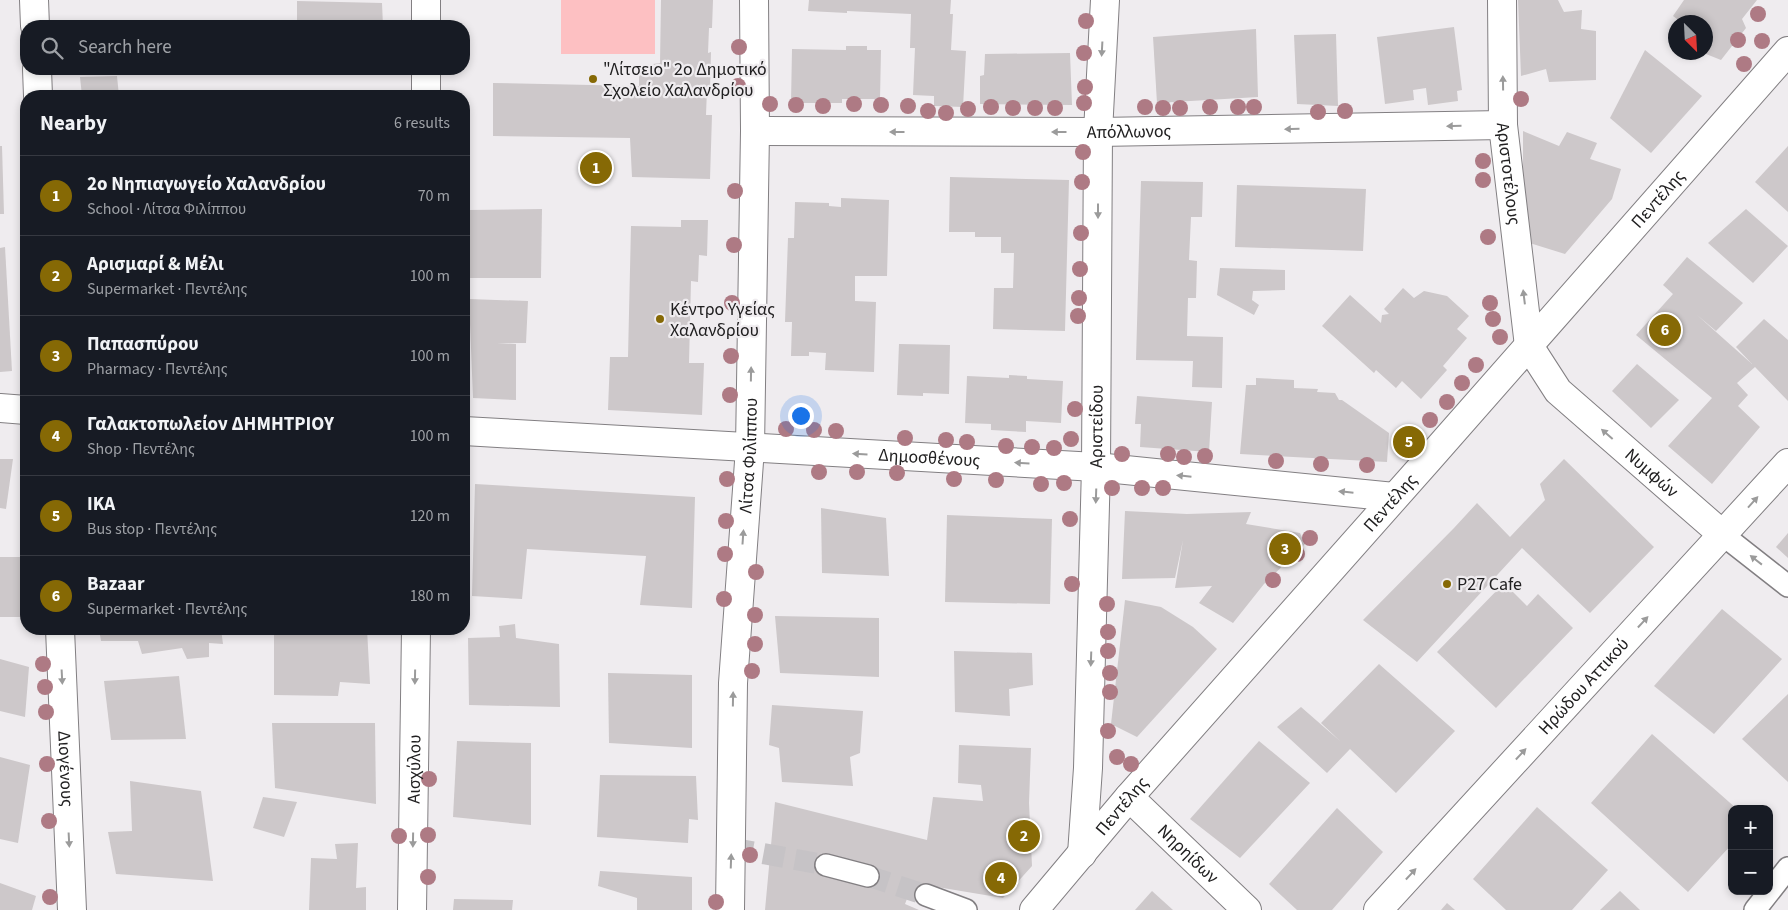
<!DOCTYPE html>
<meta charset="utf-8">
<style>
:root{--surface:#171b24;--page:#242831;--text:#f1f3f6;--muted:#9ea1a6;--line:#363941;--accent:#866905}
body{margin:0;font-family:"Source Sans 3",sans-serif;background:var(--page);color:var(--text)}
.controls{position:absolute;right:15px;bottom:15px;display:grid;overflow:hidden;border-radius:10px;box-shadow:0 2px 8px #0003}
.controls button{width:45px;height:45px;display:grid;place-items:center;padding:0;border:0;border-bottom:1px solid var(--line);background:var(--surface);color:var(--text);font:25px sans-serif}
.compass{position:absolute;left:1668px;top:15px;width:45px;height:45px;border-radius:50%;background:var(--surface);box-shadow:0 2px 8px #0003;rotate:156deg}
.you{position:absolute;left:800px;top:415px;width:18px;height:18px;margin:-12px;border:4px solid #fff;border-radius:50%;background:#1a73e8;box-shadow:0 0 0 8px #1a73e833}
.badge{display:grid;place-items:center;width:32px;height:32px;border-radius:50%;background:var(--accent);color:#fff;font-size:16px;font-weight:700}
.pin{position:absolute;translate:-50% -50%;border:2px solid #fff;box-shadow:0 1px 5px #0006}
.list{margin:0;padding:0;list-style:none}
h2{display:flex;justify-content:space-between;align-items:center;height:65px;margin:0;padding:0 20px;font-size:21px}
h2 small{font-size:16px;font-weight:400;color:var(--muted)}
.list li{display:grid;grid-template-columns:32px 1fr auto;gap:15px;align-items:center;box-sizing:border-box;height:80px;padding:0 20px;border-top:1px solid var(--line)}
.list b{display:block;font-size:19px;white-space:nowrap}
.list p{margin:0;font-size:16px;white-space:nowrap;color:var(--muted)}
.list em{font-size:16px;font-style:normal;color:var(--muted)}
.icon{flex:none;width:28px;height:28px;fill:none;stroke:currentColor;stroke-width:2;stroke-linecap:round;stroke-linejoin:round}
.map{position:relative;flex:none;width:1788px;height:910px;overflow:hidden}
.search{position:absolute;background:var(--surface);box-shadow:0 2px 8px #0003;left:20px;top:20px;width:450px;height:55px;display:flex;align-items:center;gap:12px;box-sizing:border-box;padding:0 18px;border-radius:20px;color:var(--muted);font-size:19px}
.panel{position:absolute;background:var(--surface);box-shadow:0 2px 8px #0003;left:20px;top:90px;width:450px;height:545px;border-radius:20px}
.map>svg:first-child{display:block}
.pitch{fill:#fdc0c2}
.building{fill:#cdc8ca}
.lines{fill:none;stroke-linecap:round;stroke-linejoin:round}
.pedestrian-tunnel{stroke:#c6c3c6;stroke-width:21;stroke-dasharray:21 11;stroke-linecap:butt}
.pedestrian-casing{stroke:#827f82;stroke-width:24}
.minor-casing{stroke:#827f82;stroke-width:30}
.tertiary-casing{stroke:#827f82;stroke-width:30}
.secondary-casing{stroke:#827f82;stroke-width:30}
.pedestrian{stroke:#fff;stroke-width:21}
.minor{stroke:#fff;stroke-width:28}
.tertiary{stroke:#fff;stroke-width:28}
.secondary{stroke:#fff;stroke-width:28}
.tree{fill:#ae7a84}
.oneway{fill:#9b9b9b}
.poi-dot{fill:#866905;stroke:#efecef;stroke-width:2}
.labels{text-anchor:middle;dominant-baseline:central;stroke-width:4.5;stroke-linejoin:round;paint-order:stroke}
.poi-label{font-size:18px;fill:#212021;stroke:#efecef;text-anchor:start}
.street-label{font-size:18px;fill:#212021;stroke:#efecef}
</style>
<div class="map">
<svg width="1788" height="910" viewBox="0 0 1788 910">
<rect width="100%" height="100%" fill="#efecef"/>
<!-- pitch -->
<rect class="pitch" x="561" y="0" width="94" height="54"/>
<!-- building -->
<g class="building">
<path d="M661,0H713L712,28H709L708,53L711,52L710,89H707L706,115H712L710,179L632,177L630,138L493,136V83L639,86V66L660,63Z"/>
<path d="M809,0H951L950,14H953L951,50L966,51L963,107L934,106V96L913,95L915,48H910L911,14L847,11V13L808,11Z"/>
<path d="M1518,0H1558L1564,12L1582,10L1581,29L1596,31V80L1549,82L1546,69L1521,76Z"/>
<path d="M1684,0H1757L1742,19L1746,28L1721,60L1706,54V22H1681L1673,16Z"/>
<path d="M297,1L382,3L383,26H297Z"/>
<path d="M1454,27L1462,90L1457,91L1458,101L1428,105L1426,88L1413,90L1414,100L1385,104L1377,37Z"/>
<path d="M1256,29L1258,97L1157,103L1153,37Z"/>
<path d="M1336,34L1338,106L1297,104L1294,35Z"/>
<path d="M846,46H867V50H881L880,99H842V103H791L792,49L846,50Z"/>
<path d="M1645,50L1702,96L1651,153L1610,118Z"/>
<path d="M1070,53L1072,105L980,104V76L984,75L985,54Z"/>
<path d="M117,76L119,96H82L80,77Z"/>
<path d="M378,90V96H294V91Z"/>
<path d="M1523,131L1559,146L1567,132L1597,143L1590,159L1621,169L1612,199L1565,254L1523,241Z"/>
<path d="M0,146H2L4,214H0Z"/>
<path d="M1788,146V212L1755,182Z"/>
<path d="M950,177L1069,180L1065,331L993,329L994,288H1013L1014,253H1001V237H975V232H949Z"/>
<path d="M1141,181L1203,182L1202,217H1191L1189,260L1197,261L1196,298H1188L1187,336L1223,337L1222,388L1192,387L1193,361L1136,360Z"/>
<path d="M1237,185L1366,189L1363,251L1235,247Z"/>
<path d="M841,198L889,200L887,276H855V301L876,302L874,372L825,370L826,353L809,352V356H791L792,322H785L788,238H794L795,202L829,203V206L841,207Z"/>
<path d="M542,209L541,278H468L469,210Z"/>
<path d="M1746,209L1788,246L1753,283L1708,243Z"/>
<path d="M681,220H708L707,256L699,255L698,282L691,281L689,363H704L702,415L608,410L610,357H628L631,226L681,227Z"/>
<path d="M5,247L12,371L0,372V248Z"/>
<path d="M1687,257L1743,303L1716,331L1697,315L1752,364L1736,347L1764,319L1788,340V401L1755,367L1737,383L1748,395L1738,406L1760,427L1712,484L1668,446L1712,398L1636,335L1673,294L1663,285Z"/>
<path d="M1220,268L1285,270V290L1253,291L1252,300L1259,305L1254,315L1217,295Z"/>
<path d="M1403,288L1414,298L1424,291L1447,296L1469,316L1457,329L1467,338L1443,366L1447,370L1421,399L1402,381L1396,388L1376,370L1374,373L1322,326L1350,295L1381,323L1382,315L1389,314L1384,309Z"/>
<path d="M469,299L528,301L526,343H497L516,344V400L473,398Z"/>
<path d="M899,344L950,345L949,394L923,393V396L897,395Z"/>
<path d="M1637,364L1679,400L1651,428L1612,391Z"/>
<path d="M1009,375L1027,376V379L1063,381L1061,423L1026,421V432L991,430V424L965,423L967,376L1009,378Z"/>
<path d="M1256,378L1294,380V388L1318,389L1317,392L1335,393L1339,400H1342L1389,433L1387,462L1240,454L1246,385H1256Z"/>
<path d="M1137,396L1212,402L1209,452L1140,447L1141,424H1135Z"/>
<path d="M0,459H13L6,509L0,508Z"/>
<path d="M1564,459L1654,547L1590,613L1522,548L1417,662L1363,620L1454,528L1477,503L1510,537L1545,500L1540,484Z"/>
<path d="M475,484L695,497L692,608L640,605L646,556L527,549L522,599L472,596Z"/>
<path d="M821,508L886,518L889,576L822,573Z"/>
<path d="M1125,511L1187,514L1251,512L1246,524L1300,533L1305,544L1264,584L1233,623L1199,603L1212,586L1175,588L1183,540L1175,578L1122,579Z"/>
<path d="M947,515L1052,519L1050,604L945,602Z"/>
<path d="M1788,533V558L1776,547Z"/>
<path d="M0,557H20L24,617H0Z"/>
<path d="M1504,583L1527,606L1538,594L1573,628L1496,708L1437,652Z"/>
<path d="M1125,600L1161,607L1193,627L1217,649L1137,737L1111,724Z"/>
<path d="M1722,609L1782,659L1714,734L1654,686Z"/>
<path d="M775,616L879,618V677L780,673Z"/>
<path d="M515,624L516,638L559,644L560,707L469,705L468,638L500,637L499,626Z"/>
<path d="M99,629H221L223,644L209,643V657L187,659L182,648L142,654L138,641H101Z"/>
<path d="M274,629H367L370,684L340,682L338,696L274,695Z"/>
<path d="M954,651L1032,653L1033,685L1009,689L1010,716L955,712Z"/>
<path d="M0,659L29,667L25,717L0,711Z"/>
<path d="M1379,664L1455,731L1396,793L1350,749L1327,773L1277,727L1301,707L1340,741L1321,723Z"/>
<path d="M608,673L692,675V748L609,743Z"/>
<path d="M179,676L186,739L111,740L104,681Z"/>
<path d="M1788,694V782L1742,739Z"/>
<path d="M772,705L863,711L860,753L850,757L853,786L782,782L779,748L769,745Z"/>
<path d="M272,723H375L376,804L275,788Z"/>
<path d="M1652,734L1737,809H1732V844L1688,892L1591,803Z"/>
<path d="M457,741L531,743V825L453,817Z"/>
<path d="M1259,741L1310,783L1240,858L1190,819Z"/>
<path d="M959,745L1031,748L1029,803L1032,866L1003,898L913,883L905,904L919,910H765L775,802L927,840L933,797L983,801L981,785L958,783Z"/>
<path d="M0,757L30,765L18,843L0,839Z"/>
<path d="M600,775L696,776L698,820L689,819L688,843L597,837Z"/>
<path d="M130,781L201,791L213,881L116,874L108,832L132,831Z"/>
<path d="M263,797L297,802L284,837L253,828Z"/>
<path d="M1537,807L1608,870L1572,910H1506L1473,879Z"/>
<path d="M1337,808L1383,852L1332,910H1297L1269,884Z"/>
<path d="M358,843L356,888L366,887V910H309L311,858L337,859L335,844Z"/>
<path d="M600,871L692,877V910H637V898L598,886Z"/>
<path d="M0,883L36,896L32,910H0Z"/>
<path d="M1152,891L1173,910H1135Z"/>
<path d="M1620,891L1640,910H1600Z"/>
<path d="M454,899L513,900L512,910H453Z"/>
<path d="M1447,903L1455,910H1441Z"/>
</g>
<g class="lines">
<!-- pedestrian-tunnel -->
<g class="pedestrian-tunnel">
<path d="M732,848L826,865"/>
<path d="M868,876L926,895"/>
</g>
<defs>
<g id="pedestrian">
<path d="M1723,535L1788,586"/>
<path d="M826,865L868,876"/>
<path d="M926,895L966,910"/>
<path d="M1755,910L1788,868"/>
</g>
<g id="minor">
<path d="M34,0L35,26"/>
<path d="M426,0V26"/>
<path d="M37,69L38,96"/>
<path d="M426,96V69"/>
<path id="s1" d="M755,131L1098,132L1503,125"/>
<path id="s2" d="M1529,346L1558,391L1723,535"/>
<path d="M0,408L26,410"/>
<path id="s3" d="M464,431L1096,467L1394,497"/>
<path id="s4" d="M60,629L72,910"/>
<path id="s5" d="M1129,797L1247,910"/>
<path id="s6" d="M1082,854L1088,768L1096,467L1098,132L1105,0"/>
<path id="s7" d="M412,910L416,629"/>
<path id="s8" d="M730,910L733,683L750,448L755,131L754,0"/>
<path id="s9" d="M1378,910L1788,463"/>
</g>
<g id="tertiary">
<path id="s10" d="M1502,0L1503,125L1529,346"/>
</g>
<g id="secondary">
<path id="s11" d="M1034,910L1129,797L1428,460L1788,51"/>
</g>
</defs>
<!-- pedestrian casing -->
<use href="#pedestrian" class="pedestrian-casing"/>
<!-- minor casing -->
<use href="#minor" class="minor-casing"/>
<!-- tertiary casing -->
<use href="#tertiary" class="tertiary-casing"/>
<!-- secondary casing -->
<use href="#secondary" class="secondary-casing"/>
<!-- pedestrian -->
<use href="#pedestrian" class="pedestrian"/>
<!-- minor -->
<use href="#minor" class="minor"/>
<!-- tertiary -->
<use href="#tertiary" class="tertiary"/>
<!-- secondary -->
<use href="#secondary" class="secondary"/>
</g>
<!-- trees -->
<g class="tree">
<circle cx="1758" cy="14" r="8"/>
<circle cx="1086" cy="21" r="8"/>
<circle cx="1738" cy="40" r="8"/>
<circle cx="1762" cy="41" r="8"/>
<circle cx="739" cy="47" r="8"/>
<circle cx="1084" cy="53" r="8"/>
<circle cx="1744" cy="64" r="8"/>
<circle cx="738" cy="86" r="8"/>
<circle cx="1085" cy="87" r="8"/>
<circle cx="1521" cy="99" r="8"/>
<circle cx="1084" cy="103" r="8"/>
<circle cx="770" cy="104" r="8"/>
<circle cx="854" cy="104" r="8"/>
<circle cx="796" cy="105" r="8"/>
<circle cx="881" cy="105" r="8"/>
<circle cx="823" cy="106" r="8"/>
<circle cx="908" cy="106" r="8"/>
<circle cx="991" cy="107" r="8"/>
<circle cx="1145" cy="107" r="8"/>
<circle cx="1210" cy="107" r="8"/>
<circle cx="1238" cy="107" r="8"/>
<circle cx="1254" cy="107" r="8"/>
<circle cx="1013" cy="108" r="8"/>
<circle cx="1035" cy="108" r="8"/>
<circle cx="1055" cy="108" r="8"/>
<circle cx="1163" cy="108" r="8"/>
<circle cx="1180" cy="108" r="8"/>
<circle cx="968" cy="109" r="8"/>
<circle cx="928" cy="111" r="8"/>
<circle cx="1345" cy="111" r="8"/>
<circle cx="1318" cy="112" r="8"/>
<circle cx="946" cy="113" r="8"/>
<circle cx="1083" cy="152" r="8"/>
<circle cx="1483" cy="161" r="8"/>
<circle cx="1483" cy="180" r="8"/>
<circle cx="1082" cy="182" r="8"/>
<circle cx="735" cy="191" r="8"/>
<circle cx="1081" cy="233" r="8"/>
<circle cx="1488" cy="237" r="8"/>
<circle cx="734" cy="245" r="8"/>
<circle cx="1080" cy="269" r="8"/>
<circle cx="1079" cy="298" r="8"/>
<circle cx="732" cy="303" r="8"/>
<circle cx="1490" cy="303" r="8"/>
<circle cx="1078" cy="316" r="8"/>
<circle cx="1493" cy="319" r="8"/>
<circle cx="1500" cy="337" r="8"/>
<circle cx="731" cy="356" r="8"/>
<circle cx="1476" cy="365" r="8"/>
<circle cx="1462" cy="383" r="8"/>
<circle cx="730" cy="395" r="8"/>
<circle cx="1447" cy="402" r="8"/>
<circle cx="1075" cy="409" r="8"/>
<circle cx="1430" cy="420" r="8"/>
<circle cx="786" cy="429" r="8"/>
<circle cx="814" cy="430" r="8"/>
<circle cx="836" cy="431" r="8"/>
<circle cx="905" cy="438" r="8"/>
<circle cx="1071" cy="439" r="8"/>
<circle cx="946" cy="440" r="8"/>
<circle cx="967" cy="442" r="8"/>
<circle cx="1006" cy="446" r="8"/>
<circle cx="1032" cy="447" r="8"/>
<circle cx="1054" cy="448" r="8"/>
<circle cx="1122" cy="454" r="8"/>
<circle cx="1168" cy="454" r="8"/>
<circle cx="1205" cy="456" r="8"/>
<circle cx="1184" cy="457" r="8"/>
<circle cx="1276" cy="461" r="8"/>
<circle cx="1321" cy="464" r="8"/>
<circle cx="1367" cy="465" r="8"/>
<circle cx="819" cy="472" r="8"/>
<circle cx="857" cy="472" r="8"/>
<circle cx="897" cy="473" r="8"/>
<circle cx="727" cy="479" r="8"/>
<circle cx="954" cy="479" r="8"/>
<circle cx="996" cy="480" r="8"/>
<circle cx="1064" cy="483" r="8"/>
<circle cx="1041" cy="484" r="8"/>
<circle cx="1112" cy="488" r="8"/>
<circle cx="1142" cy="488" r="8"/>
<circle cx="1163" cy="488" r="8"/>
<circle cx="1070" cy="519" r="8"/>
<circle cx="726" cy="521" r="8"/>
<circle cx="1310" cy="538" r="8"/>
<circle cx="725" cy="554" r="8"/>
<circle cx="1297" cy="554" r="8"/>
<circle cx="756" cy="572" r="8"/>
<circle cx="1273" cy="580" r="8"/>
<circle cx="1072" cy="584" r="8"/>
<circle cx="724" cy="599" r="8"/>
<circle cx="1107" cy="604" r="8"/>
<circle cx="755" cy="615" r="8"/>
<circle cx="1108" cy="632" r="8"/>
<circle cx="755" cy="644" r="8"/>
<circle cx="1108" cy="651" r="8"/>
<circle cx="43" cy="664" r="8"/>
<circle cx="752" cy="671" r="8"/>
<circle cx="1110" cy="673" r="8"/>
<circle cx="45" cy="687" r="8"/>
<circle cx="1110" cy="692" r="8"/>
<circle cx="46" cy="712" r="8"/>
<circle cx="1108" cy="731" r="8"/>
<circle cx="1117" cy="757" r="8"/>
<circle cx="47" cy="764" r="8"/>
<circle cx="1131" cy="764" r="8"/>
<circle cx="429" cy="779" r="8"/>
<circle cx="49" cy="821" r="8"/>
<circle cx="428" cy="835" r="8"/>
<circle cx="399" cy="836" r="8"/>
<circle cx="750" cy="855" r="8"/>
<circle cx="428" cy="877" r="8"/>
<circle cx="50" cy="897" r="8"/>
<circle cx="716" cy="902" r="8"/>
</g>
<!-- one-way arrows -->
<defs><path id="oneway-solid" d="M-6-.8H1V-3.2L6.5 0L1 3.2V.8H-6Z" transform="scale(1.25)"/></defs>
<g class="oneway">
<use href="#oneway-solid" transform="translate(1102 49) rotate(93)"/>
<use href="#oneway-solid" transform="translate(1503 83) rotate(-91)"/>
<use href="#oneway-solid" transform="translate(1454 126) rotate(179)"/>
<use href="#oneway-solid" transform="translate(1292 129) rotate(179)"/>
<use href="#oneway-solid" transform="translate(897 132) rotate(-180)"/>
<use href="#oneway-solid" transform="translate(1059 132) rotate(-180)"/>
<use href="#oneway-solid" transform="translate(1098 211) rotate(90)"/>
<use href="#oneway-solid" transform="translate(1524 297) rotate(-97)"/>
<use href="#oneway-solid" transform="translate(751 374) rotate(-89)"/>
<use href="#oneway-solid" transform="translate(1607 434) rotate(-139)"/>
<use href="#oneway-solid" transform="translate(860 454) rotate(-177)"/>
<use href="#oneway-solid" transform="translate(1022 463) rotate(-177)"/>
<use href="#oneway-solid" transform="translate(1184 476) rotate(-174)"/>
<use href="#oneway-solid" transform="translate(1346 492) rotate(-174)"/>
<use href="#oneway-solid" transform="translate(1096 496) rotate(92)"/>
<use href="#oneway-solid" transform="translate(1753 502) rotate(-48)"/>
<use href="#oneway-solid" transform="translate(743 537) rotate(-86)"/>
<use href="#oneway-solid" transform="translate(1756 560) rotate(-142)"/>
<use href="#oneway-solid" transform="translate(1643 622) rotate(-47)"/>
<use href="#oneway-solid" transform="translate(1091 659) rotate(92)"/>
<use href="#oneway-solid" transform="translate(62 677) rotate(87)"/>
<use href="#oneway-solid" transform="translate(415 677) rotate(91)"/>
<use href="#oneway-solid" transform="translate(733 699) rotate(-89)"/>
<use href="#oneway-solid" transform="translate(1521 754) rotate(-47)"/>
<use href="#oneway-solid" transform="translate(69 840) rotate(87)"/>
<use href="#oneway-solid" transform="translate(413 840) rotate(91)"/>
<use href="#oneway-solid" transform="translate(731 861) rotate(-88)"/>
<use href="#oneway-solid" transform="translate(1411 874) rotate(-47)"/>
</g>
<!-- markers -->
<g class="poi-dot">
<circle cx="593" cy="79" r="5"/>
<circle cx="660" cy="319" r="5"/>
<circle cx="1447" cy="584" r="5"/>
</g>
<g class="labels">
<!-- poi labels -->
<g class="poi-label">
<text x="603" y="69">"Λίτσειο" 2ο Δημοτικό<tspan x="603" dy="21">Σχολείο Χαλανδρίου</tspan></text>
<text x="670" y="309">Κέντρο Υγείας<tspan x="670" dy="21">Χαλανδρίου</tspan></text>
<text x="1457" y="584">P27 Cafe</text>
</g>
<!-- street labels -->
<g class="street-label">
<text stroke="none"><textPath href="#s1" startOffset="374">Απόλλωνος</textPath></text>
<text stroke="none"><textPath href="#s10" startOffset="174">Αριστοτέλους</textPath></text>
<text stroke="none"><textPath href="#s11" startOffset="946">Πεντέλης</textPath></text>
<text stroke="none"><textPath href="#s6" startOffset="428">Αριστείδου</textPath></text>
<text stroke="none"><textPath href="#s8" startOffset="455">Λίτσα Φιλίππου</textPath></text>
<text stroke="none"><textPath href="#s3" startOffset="466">Δημοσθένους</textPath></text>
<text stroke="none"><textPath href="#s2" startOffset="178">Νυμφών</textPath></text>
<text stroke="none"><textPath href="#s11" startOffset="541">Πεντέλης</textPath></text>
<text stroke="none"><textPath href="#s9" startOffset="304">Ηρώδου Αττικού</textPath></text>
<text stroke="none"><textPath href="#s4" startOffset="140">Διογένους</textPath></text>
<text stroke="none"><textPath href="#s7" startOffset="141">Αισχύλου</textPath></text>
<text stroke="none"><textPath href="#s11" startOffset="136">Πεντέλης</textPath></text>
<text stroke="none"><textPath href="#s5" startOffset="82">Νηρηίδων</textPath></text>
</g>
</g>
</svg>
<div class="controls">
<button>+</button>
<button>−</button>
</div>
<svg class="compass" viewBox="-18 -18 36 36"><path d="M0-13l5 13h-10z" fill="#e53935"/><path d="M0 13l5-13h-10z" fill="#9ea1a6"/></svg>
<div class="you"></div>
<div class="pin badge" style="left:596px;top:168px">1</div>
<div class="pin badge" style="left:1024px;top:836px">2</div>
<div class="pin badge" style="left:1285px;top:549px">3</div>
<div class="pin badge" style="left:1001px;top:878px">4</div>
<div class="pin badge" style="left:1409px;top:442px">5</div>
<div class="pin badge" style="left:1665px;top:330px">6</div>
<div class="search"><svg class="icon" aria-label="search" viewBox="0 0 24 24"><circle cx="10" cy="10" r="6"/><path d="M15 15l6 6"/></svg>Search here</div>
<section class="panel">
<h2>Nearby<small>6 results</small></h2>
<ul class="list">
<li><span class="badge">1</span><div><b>2ο Νηπιαγωγείο Χαλανδρίου</b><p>School · Λίτσα Φιλίππου</p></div><em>70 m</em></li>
<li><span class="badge">2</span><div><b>Αρισμαρί &amp; Μέλι</b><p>Supermarket · Πεντέλης</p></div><em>100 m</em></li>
<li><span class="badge">3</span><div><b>Παπασπύρου</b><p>Pharmacy · Πεντέλης</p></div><em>100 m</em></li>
<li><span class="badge">4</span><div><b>Γαλακτοπωλείον ΔΗΜΗΤΡΙΟΥ</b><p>Shop · Πεντέλης</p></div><em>100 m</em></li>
<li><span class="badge">5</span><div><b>ΙΚΑ</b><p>Bus stop · Πεντέλης</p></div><em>120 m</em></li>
<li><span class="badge">6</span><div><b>Bazaar</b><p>Supermarket · Πεντέλης</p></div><em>180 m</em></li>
</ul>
</section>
</div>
